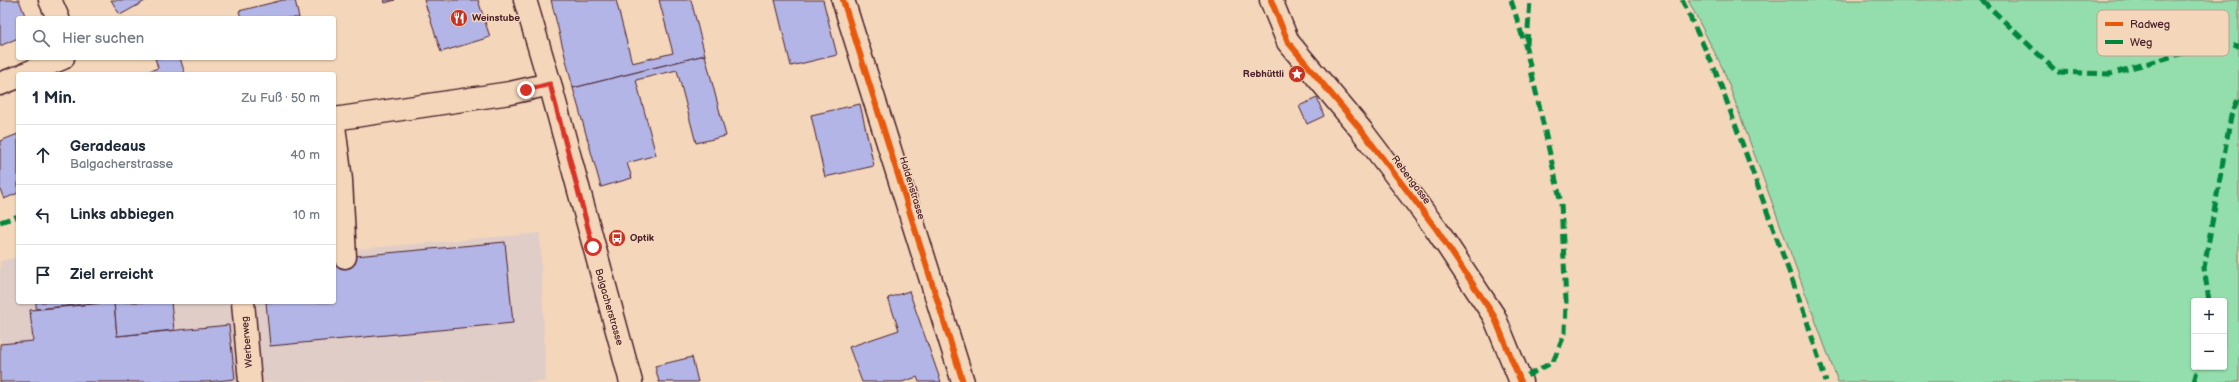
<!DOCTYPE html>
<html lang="de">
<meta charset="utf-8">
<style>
:root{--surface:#fff;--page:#f6f6f7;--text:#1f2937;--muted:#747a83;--line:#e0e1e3}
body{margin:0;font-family:"Balsamiq Sans",sans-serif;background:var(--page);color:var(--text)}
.controls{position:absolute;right:12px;bottom:12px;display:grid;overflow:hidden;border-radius:4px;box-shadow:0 1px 3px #0004}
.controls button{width:36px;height:36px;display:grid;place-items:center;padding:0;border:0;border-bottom:1px solid var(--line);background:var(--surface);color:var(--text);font:20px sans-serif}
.stop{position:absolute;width:12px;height:12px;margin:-9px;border:3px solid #d93025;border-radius:50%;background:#fff}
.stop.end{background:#d93025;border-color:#fff;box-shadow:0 1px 4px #0008}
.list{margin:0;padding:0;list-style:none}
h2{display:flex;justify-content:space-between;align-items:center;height:52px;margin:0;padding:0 16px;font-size:17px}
h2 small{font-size:13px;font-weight:400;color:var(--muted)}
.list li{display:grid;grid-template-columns:26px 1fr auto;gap:12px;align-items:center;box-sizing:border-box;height:60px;padding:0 16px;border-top:1px solid var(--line)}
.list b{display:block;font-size:15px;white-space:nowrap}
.list p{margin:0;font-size:13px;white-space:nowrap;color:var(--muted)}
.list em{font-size:13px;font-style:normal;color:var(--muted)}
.icon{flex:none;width:22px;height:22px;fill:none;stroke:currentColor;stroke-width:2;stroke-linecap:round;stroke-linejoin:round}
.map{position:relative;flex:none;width:2239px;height:382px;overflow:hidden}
.search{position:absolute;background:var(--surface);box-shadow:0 1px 3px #0004;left:16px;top:16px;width:320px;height:44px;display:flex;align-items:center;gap:10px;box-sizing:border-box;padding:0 14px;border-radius:4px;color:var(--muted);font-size:15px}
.panel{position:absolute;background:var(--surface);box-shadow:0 1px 3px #0004;left:16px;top:72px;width:320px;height:232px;border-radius:4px}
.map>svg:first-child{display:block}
.built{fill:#e0cdc7}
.green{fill:#94ddac;stroke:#6f7e6c;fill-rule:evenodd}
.building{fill:#b3b5e6;stroke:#4a1f2b}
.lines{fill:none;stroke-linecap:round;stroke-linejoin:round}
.minor-casing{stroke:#4a1f2b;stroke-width:25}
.major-casing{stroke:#4a1f2b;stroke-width:25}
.minor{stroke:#f4d7ba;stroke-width:22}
.major{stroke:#f4d7ba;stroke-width:22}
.quiet{stroke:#00873e;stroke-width:5;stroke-dasharray:10 5;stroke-linecap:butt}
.cycleway-casing{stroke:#f4d7ba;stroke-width:8}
.cycleway{stroke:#e8590c;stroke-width:6}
.route{stroke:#d93025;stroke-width:5}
.labels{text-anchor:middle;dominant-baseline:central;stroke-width:3;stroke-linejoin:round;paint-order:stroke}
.poi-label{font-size:10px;font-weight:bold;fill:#4a1f2b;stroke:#f4d7ba;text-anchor:start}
.street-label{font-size:10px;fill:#4a1f2b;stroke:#f4d7ba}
.key{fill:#f4d7ba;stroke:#c1a08f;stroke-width:1}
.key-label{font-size:11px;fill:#4a1f2b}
</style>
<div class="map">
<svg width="2239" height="382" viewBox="0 0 2239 382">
<rect width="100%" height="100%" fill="#f4d7ba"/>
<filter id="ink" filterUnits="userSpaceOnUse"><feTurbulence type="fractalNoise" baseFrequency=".025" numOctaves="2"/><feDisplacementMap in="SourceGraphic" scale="8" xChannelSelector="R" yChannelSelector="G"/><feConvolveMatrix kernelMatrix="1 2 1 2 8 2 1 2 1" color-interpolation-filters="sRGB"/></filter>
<g filter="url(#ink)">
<!-- built -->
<path class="built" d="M540,233L546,382H0V261L18,257V302H334V251Z"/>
<!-- green -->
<path class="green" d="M1688,0H2239V382H1838L1723,69ZM2194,301H2224V367H2194Z"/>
<!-- building -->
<g class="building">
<path d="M0,0H19L26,18H18V38L0,46Z"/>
<path d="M111,0H147L120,15Z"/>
<path d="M283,0H295L299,18H241L239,11Z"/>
<path d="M384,0H395L385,3Z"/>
<path d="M424,0H478L490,37L441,52Z"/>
<path d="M551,0H616L632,63L673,53L659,0H691L705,55L573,88Z"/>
<path d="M775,0H823L837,55L791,66Z"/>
<path d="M705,55L726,136L696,143L677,70L636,80L656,155L627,163L632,178L601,187L573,88Z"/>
<path d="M155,58H180L185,74H141L158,68Z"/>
<path d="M1317,98L1324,116L1307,124L1299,106Z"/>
<path d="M860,104L874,166L825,177L811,115Z"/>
<path d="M18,134V193L4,199L0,189V141Z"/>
<path d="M505,242L513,323L270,346L266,302H334V258Z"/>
<path d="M909,291L941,382H919L917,377L902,382H862L849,347L899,330L888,298Z"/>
<path d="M36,302H106L36,309Z"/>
<path d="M114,302L117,336L229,325L235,379L207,382H0V344L33,341L30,310Z"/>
<path d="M114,302H171L174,330L117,336Z"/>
<path d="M692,357L698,382H659L655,366Z"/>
</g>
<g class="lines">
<defs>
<g id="minor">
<path d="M50,0L58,18"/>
<path d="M843,0L963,382"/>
<path d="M1271,0L1288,42L1362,131L1437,230L1494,316L1521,382"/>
<path d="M25,74L63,58"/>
<path d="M0,84L18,77"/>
<path d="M334,119L510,93L550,84"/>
<path d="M334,126L341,180L345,257"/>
<path d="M243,302L250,382"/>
</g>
<path id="major" d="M525,0L550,84L631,382"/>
</defs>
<!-- minor casing -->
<use href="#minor" class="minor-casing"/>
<!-- major casing -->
<use href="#major" class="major-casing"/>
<!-- minor -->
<use href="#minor" class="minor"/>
<!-- major -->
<use href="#major" class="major"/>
<!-- quiet -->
<g class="quiet">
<path d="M1511,0L1526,48L1561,203L1566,301L1565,333L1553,362L1521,379"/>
<path d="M1682,0L1716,72L1806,318L1826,382"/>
<path d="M1982,0L2057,72L2110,74L2219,43L2239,46"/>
<path d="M1527,44L1530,0"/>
<path d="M0,222L18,216"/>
<path d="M2209,301L2204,268L2231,116L2239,97"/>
<path d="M2194,382L2198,367"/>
</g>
<defs>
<g id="cycleway">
<path d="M843,0L963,382"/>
<path d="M1271,0L1288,42L1362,131L1437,230L1494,316L1521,382"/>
</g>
</defs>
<!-- cycleway casing -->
<use href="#cycleway" class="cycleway-casing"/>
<!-- cycleway -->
<use href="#cycleway" class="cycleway"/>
</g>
</g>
<g class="lines" filter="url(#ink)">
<!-- route -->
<path class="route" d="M526,90L550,84L593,247"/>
</g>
<!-- icons -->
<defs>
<symbol id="restaurant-disc" viewBox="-11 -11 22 22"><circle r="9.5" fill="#c8321e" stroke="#f4d7ba"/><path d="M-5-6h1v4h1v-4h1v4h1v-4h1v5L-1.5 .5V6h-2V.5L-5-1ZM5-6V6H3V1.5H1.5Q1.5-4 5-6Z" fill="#fff"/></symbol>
<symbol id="sight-disc" viewBox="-11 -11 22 22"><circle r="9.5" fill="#c8321e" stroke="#f4d7ba"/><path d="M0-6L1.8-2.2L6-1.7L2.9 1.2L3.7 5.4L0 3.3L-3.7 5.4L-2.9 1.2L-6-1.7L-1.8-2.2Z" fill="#fff"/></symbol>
<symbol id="bus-disc" viewBox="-11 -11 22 22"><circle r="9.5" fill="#c8321e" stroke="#f4d7ba"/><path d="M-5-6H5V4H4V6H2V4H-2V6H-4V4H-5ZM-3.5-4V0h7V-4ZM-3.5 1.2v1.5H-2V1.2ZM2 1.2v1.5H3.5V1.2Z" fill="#fff"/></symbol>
</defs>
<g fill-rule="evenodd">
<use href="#restaurant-disc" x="449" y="8" width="20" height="20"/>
<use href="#sight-disc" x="1287" y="64" width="20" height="20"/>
<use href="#bus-disc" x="607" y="228" width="20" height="20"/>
</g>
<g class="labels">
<!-- poi labels -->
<g class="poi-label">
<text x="472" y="18">Weinstube</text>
<text x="1284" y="74" text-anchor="end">Rebhüttli</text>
<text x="630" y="238">Optik</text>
</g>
<!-- street labels -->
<g class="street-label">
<text transform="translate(1411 180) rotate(53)">Rebengasse</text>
<text transform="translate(912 188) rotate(73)">Haldenstrasse</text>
<text transform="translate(609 307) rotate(74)">Balgacherstrasse</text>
<text transform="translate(247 342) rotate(-95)">Werberweg</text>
</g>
</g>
<!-- legend -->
<rect x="2097" y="10" width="132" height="46" rx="6" class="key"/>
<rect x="2105" y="22" width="18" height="4" fill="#e8590c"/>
<rect x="2105" y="40" width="18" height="4" fill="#00873e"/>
<g class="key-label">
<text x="2130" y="28">Radweg</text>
<text x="2130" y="46">Weg</text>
</g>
</svg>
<div class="controls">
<button>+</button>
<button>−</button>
</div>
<div class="stop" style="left:593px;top:247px"></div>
<div class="stop end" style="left:526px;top:90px"></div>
<div class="search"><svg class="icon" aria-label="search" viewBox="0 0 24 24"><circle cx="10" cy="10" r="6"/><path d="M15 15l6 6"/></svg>Hier suchen</div>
<section class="panel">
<h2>1 Min.<small>Zu Fuß · 50 m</small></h2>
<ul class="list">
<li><svg class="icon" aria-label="ahead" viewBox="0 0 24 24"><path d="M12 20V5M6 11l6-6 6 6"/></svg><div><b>Geradeaus</b><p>Balgacherstrasse</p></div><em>40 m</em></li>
<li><svg class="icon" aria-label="left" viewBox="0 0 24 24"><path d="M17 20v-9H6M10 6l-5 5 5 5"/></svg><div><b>Links abbiegen</b></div><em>10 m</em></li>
<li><svg class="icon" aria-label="arrive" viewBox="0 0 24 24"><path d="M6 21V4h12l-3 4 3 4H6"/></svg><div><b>Ziel erreicht</b></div></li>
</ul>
</section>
</div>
